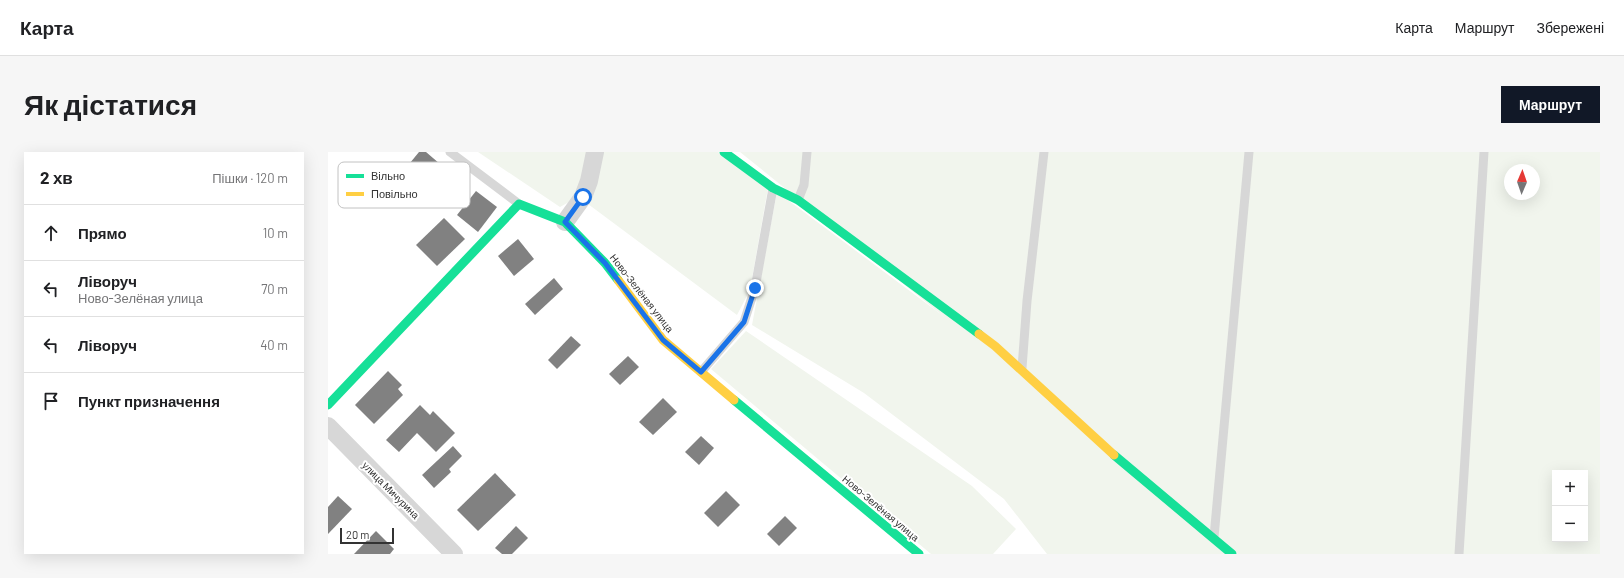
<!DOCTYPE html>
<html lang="uk">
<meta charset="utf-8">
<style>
:root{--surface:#fff;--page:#f6f6f6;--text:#202124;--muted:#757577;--line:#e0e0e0;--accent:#111827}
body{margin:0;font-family:Barlow,sans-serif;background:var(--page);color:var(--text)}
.controls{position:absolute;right:12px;bottom:12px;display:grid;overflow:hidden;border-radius:0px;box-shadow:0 4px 16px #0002}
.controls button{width:36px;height:36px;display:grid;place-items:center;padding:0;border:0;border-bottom:1px solid var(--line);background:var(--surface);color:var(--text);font:20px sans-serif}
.compass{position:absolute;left:1176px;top:12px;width:36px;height:36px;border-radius:50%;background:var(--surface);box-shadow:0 4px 16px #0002;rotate:2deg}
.scale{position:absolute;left:12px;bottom:10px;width:54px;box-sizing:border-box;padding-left:4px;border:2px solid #333;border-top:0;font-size:11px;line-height:14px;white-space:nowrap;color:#333;-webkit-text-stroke:3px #fff;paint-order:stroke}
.stop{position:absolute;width:12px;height:12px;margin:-9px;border:3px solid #1a73e8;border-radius:50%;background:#fff}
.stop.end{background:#1a73e8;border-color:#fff;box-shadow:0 1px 4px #0008}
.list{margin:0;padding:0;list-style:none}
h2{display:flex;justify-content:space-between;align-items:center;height:52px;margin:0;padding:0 16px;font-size:17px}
h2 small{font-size:13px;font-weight:400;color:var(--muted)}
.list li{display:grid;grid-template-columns:26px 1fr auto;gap:12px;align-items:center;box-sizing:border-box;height:56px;padding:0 16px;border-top:1px solid var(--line)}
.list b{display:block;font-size:15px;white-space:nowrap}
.list p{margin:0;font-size:13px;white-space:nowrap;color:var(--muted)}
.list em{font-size:13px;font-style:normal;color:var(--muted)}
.icon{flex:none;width:22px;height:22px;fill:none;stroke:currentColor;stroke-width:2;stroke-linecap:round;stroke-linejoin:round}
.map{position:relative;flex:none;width:1272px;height:402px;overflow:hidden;border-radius:0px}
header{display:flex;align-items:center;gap:24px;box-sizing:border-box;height:56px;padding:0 20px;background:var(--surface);border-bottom:1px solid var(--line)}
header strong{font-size:19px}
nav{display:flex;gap:22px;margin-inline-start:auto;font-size:14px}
.intro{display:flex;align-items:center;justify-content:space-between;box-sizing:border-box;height:96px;padding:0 24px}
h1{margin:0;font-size:28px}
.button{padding:10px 18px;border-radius:0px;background:var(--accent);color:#fff;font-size:14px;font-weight:700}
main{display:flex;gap:24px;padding:0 24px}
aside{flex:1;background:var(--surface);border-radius:0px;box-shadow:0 4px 16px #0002}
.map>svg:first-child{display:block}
.green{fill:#f1f5ed;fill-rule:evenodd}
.building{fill:#818181}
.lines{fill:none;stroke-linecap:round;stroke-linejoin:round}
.lane{stroke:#d7d7d7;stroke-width:9}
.street{stroke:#d7d7d7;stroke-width:18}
.fast{stroke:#16e098;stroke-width:9}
.slow{stroke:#ffcf43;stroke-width:9}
.route{stroke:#1a73e8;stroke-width:5}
.labels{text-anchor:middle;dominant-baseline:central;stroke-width:4;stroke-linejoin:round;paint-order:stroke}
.street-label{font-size:10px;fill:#333;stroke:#fff}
.key{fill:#fff;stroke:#c2c2c2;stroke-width:1}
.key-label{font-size:11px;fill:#333}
</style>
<header>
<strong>Карта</strong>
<nav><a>Карта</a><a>Маршрут</a><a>Збережені</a></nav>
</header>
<div class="intro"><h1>Як дістатися</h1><a class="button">Маршрут</a></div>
<main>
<aside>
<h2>2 хв<small>Пішки · 120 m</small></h2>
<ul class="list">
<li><svg class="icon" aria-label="ahead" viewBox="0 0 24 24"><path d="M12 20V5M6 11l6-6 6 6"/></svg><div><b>Прямо</b></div><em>10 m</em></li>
<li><svg class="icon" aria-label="left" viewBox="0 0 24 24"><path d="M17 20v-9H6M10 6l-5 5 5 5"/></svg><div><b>Ліворуч</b><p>Ново-Зелёная улица</p></div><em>70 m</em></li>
<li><svg class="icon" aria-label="left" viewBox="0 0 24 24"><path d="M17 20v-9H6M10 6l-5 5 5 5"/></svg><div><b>Ліворуч</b></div><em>40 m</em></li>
<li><svg class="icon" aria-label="arrive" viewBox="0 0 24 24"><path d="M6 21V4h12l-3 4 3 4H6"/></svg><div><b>Пункт призначення</b></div></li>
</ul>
</aside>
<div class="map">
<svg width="1272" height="402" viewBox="0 0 1272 402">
<rect width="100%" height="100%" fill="#fff"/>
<!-- green -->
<g class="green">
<path d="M150,0H263L250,45L232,55Z"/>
<path d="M272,0H390L440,36L422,138L409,163L260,52Z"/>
<path d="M412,0H1272V402H910ZM1182,18H1206V42H1182ZM1227,321H1257V387H1227Z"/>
<path d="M449,40L665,201L897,402H719L676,347L536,241L424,173Z"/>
<path d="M418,179L644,334L688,377L665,402H603L383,217Z"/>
</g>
<!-- building -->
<g class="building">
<path d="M91,0H98L126,24L112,40L105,34L93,49L68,28Z"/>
<path d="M148,39L169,55L150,80L129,63Z"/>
<path d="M116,66L137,87L109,114L88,93Z"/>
<path d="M190,87L206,107L186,124L170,104Z"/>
<path d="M226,126L235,137L207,163L197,152Z"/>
<path d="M243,184L253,193L229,217L220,208Z"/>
<path d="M300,204L311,215L292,233L281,222Z"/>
<path d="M60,219L74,233L70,237L75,243L46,272L27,253Z"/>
<path d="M335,246L349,260L325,283L311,270Z"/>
<path d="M92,253L102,263L105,259L127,281L108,300L89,281L71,300L58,288Z"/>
<path d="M373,284L386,296L371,313L357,300Z"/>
<path d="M125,294L134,304L121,317L123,320L106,336L94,323Z"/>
<path d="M167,321L188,343L150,379L129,358Z"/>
<path d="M398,339L412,353L390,375L376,361Z"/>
<path d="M10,344L24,357L0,382V355Z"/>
<path d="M457,364L469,376L451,394L439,382Z"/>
<path d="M188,374L200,386L184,402H174L167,396Z"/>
<path d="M48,379L66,397L62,402H26Z"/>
</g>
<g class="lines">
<!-- lane -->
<g class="lane">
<path d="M122,0L191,52"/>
<path d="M470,48L476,33L479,0"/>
<path d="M694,216L699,149L716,0"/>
<path d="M373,220L416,170L427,136L445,36"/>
<path d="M886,385L921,0"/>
<path d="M1131,402L1156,0"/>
</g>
<!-- street -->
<g class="street">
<path d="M237,70L255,45L261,29L267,0"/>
<path d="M0,274L126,402"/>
</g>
<!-- fast -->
<g class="fast">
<path d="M396,0L445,36L470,48L651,182"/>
<path d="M406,248L591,402"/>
<path d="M0,253L191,52L237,70L277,111L290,128"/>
<path d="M786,303L904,402"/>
</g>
<!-- slow -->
<g class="slow">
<path d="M290,128L335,188L406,248"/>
<path d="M651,182L667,194L786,303"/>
</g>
</g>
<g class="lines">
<!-- route -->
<path class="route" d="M255,45L237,70L277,111L335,188L373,220L416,170L427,136"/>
</g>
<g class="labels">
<!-- street labels -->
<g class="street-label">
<text transform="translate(314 141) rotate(52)">Ново-Зелёная улица</text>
<text transform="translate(63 338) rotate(45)">улица Мичурина</text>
<text transform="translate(553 356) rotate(40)">Ново-Зелёная улица</text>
</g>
</g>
<!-- legend -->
<rect x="10" y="10" width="132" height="46" rx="6" class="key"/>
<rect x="18" y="22" width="18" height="4" fill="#16e098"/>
<rect x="18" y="40" width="18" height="4" fill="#ffcf43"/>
<g class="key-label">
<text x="43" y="28">Вільно</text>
<text x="43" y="46">Повільно</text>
</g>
</svg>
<div class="controls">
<button>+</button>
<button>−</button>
</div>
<svg class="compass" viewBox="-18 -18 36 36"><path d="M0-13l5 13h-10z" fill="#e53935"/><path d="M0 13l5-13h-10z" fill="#757577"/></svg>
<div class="scale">20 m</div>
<div class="stop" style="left:255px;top:45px"></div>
<div class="stop end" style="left:427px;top:136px"></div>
</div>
</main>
